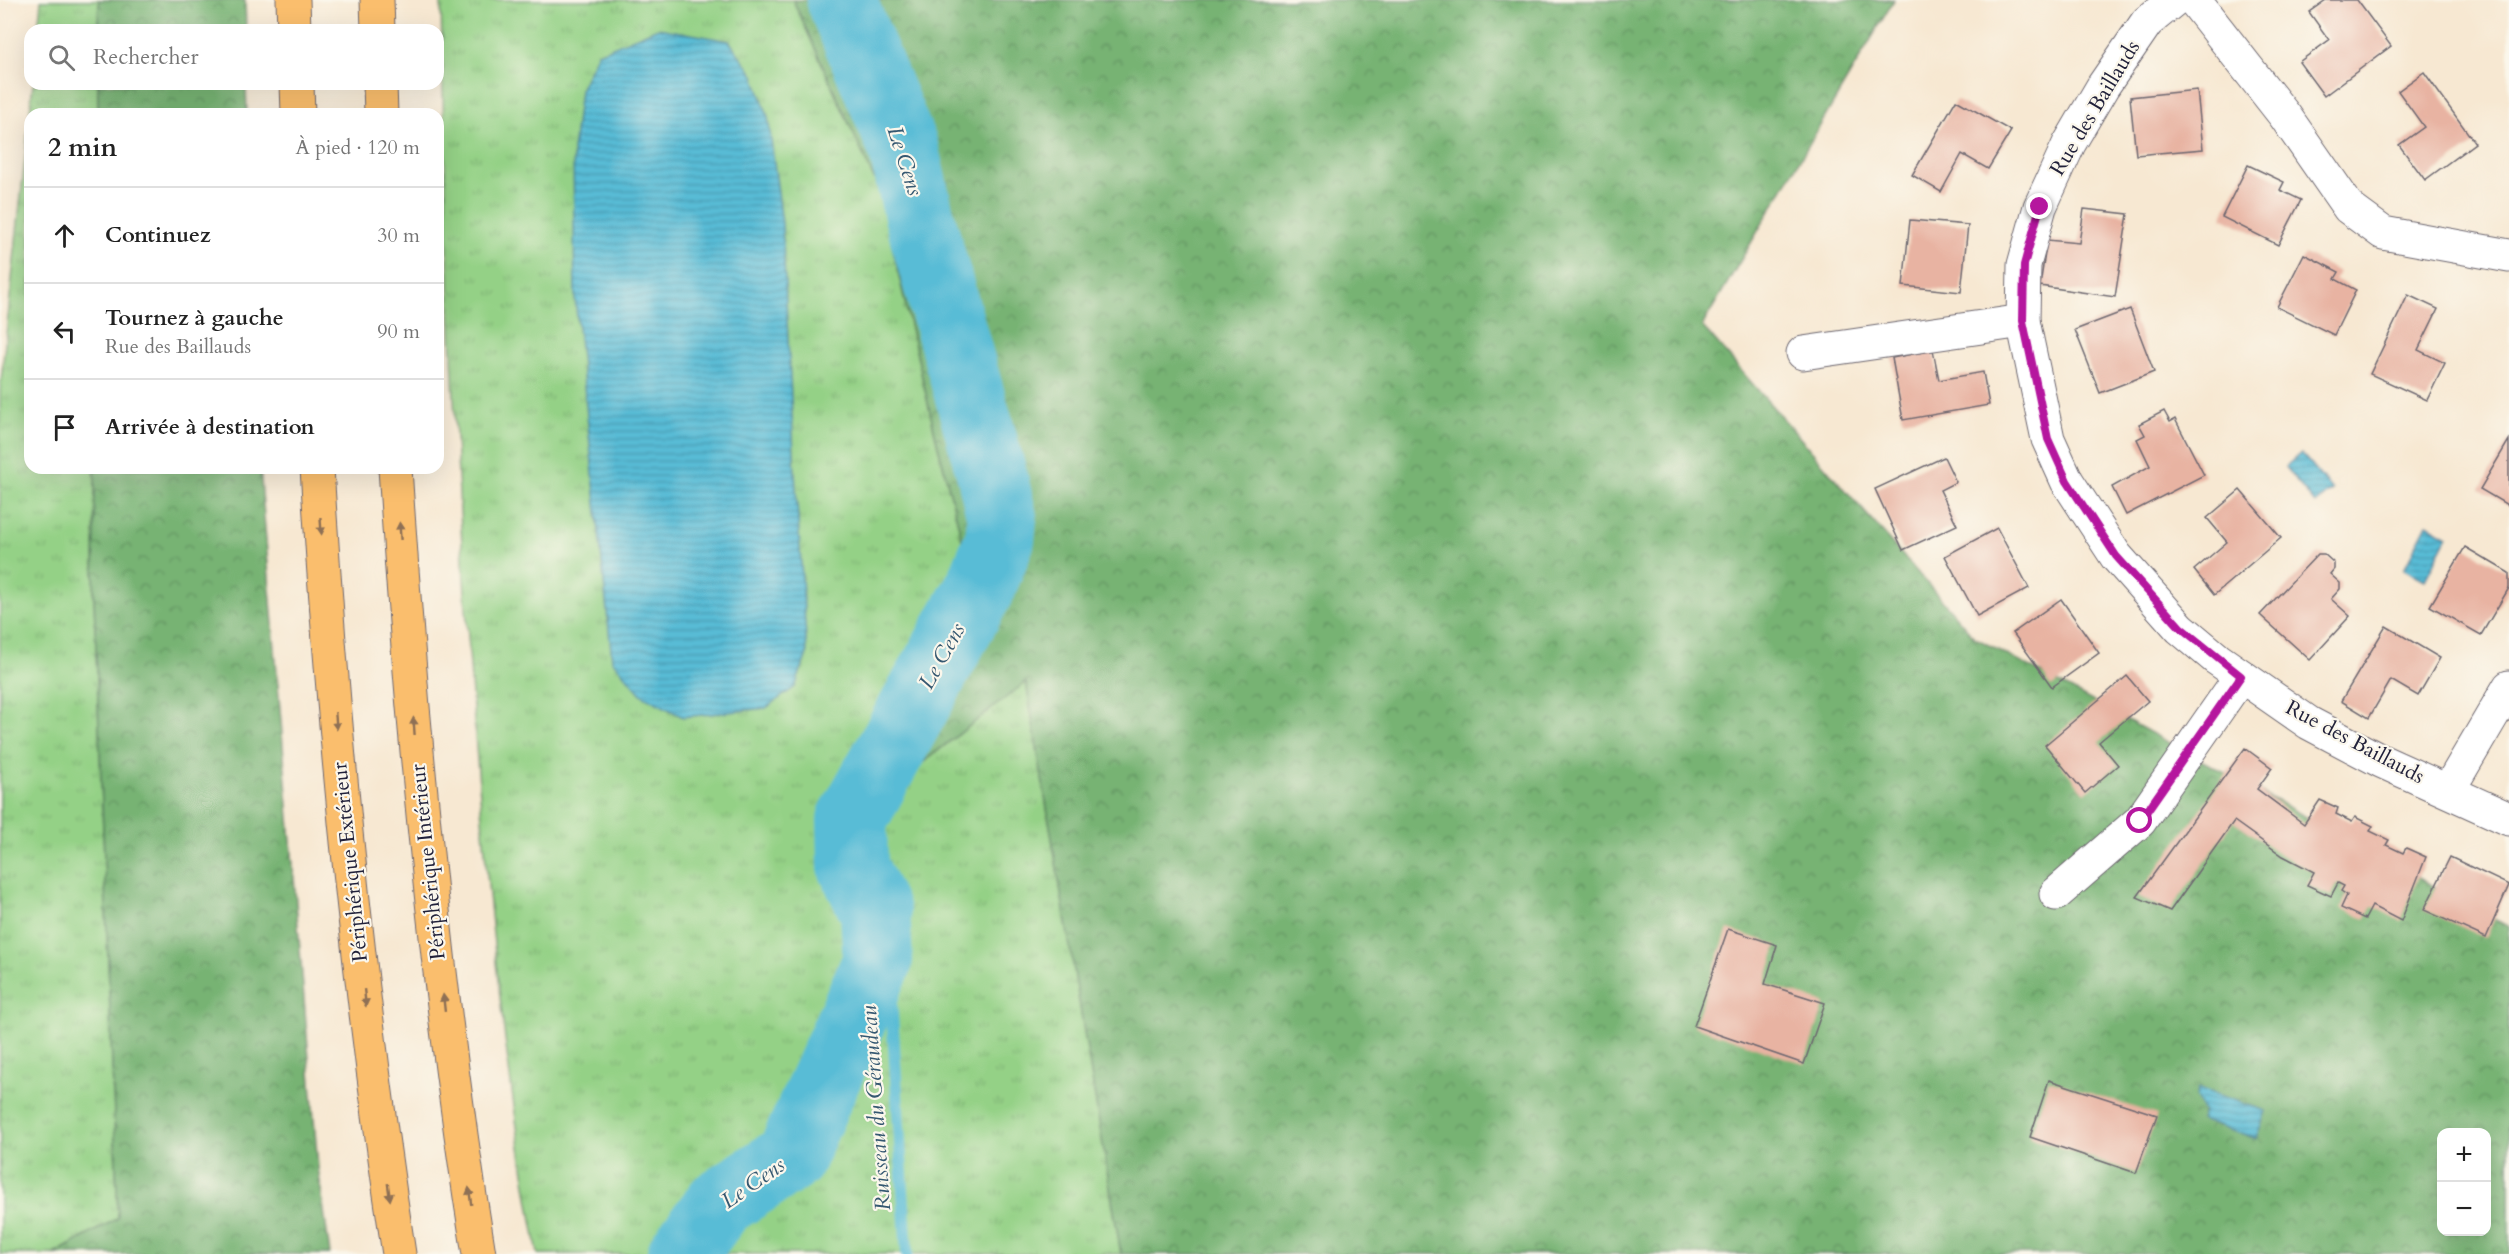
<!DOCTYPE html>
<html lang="fr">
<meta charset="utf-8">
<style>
:root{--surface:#fff;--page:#f6f6f6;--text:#222;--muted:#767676;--line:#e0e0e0}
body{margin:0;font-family:Cardo,serif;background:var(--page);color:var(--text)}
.controls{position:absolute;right:18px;bottom:18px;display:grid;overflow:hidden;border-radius:12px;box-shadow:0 6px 24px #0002}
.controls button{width:54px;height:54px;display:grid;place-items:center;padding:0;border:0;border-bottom:2px solid var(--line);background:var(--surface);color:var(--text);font:30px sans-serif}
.stop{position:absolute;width:18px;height:18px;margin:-14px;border:4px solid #b5179e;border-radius:50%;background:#fff}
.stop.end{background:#b5179e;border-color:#fff;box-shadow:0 2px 6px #0008}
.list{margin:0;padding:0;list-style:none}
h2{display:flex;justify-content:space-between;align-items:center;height:78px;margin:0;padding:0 24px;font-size:26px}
h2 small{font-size:20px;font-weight:400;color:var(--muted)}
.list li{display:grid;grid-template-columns:39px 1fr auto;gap:18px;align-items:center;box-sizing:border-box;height:96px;padding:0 24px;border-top:2px solid var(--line)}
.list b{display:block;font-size:22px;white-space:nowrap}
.list p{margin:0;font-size:20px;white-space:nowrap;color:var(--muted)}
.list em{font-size:20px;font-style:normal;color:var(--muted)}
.icon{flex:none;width:33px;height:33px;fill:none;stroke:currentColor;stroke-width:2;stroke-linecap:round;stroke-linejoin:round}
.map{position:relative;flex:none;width:2509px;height:1254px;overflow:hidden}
.search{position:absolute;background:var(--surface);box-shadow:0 6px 24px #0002;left:24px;top:24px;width:420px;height:66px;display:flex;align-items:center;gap:15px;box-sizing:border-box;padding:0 21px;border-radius:18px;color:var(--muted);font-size:22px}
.panel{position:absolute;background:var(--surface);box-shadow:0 6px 24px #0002;left:24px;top:108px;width:420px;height:366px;border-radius:18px}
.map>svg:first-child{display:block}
.grass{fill:url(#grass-tufts);stroke:#5b7a60;stroke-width:1.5}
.forest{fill:url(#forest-crowns);stroke:#4c6a57;stroke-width:1.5;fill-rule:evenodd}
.water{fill:url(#water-rules);stroke:#3d6f88;stroke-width:1.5}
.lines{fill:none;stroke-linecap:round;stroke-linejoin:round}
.stream{stroke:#58bcd6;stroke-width:12}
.river{stroke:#58bcd6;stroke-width:70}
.building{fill:#e8b3a2}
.minor-casing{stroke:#6d6770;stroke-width:35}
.highway-casing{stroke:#6d6770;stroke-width:35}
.minor{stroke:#fff;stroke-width:33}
.highway{stroke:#fabe6d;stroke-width:33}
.oneway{fill:#8e7054}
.route{stroke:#b5179e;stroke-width:8}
.labels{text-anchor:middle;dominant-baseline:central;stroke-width:4.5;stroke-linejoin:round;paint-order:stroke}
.street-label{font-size:21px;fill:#22223b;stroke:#fbf7ec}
.water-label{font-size:22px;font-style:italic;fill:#355871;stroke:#fbf7ec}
</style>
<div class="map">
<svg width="2509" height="1254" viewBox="0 0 2509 1254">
<defs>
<pattern id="grass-tufts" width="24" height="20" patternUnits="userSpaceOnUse" patternTransform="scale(1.5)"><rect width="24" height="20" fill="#94d186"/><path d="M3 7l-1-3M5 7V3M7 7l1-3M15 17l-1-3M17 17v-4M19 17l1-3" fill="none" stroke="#7fb375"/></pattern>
<pattern id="forest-crowns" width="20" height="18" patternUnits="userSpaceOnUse" patternTransform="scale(1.5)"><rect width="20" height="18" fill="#77b373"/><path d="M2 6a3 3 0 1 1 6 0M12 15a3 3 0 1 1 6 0" fill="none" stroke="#619160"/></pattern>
<pattern id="water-rules" width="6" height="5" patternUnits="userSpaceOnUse" patternTransform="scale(1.5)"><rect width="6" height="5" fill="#58bcd6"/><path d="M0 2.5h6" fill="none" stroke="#4898af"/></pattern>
</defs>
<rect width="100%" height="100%" fill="#fbf7ec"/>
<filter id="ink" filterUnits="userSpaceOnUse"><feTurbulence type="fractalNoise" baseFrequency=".0167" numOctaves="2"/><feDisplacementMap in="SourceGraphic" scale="12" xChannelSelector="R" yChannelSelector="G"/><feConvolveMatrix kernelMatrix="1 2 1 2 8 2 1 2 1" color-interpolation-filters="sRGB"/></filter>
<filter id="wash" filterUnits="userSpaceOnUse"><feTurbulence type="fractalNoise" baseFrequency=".008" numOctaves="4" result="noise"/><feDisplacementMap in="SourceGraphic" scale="24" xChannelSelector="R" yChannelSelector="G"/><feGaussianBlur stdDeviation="1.35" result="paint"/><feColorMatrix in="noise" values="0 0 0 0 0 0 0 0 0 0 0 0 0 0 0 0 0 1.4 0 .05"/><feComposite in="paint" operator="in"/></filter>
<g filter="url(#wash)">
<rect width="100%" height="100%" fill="#f7e8d2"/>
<!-- grass -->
<g class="grass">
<path d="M41,0H99L98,30H38Z"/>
<path d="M441,0H793L880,192L935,434L965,551L906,680L915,769L1026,681L1121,1254H538C504,1070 486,882 472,695C455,464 445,232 441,0Z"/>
<path d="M33,84H98V114H30V468H95L94,598L118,1218L54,1254H0V390Z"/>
</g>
<!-- forest -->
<g class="forest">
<path d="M99,0H245L246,30H98Z"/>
<path d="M793,0H1894L1702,326L1974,637L2509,927V1254H1121L1026,682L914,769L906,680L965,551L935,434L880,192ZM2442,1132H2486V1232H2442Z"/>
<path d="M98,84H246L247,114H98Z"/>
<path d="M95,468H260L318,1167L330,1254H54L118,1218L94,598Z"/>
</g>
<!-- water -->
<g class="water">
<path d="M658,28L729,41L754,75L768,117L782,223L795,473L807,654L795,687L766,708L683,717L642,695L612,660L575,298L573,150L580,90L598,53Z"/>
<path d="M2301,453L2332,490L2315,504L2285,467Z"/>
<path d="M2427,524L2448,536L2425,580L2404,569Z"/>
<path d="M2198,1088L2266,1111L2256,1139L2200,1120L2203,1112L2196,1096Z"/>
</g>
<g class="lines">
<!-- stream -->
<path class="stream" d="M878,960L891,998L907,1254"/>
<!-- river -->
<path class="river" d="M682,1254L720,1203L791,1157L878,960L875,912L853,867L852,820L982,584L1000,539L1002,518L992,475L919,215L903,147L841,0"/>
</g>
<g id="blocks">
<!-- building -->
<g class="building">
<path d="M2326,0H2357L2391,46L2324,96L2299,62L2329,40L2309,12Z"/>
<path d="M2424,72L2475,143L2425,180L2399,145L2424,127L2398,91Z"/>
<path d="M2197,90L2203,149L2136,155L2130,97Z"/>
<path d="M1956,100L2011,131L1988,169L1962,154L1941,192L1912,175Z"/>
<path d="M2248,165L2284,182L2280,190L2301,200L2278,245L2222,217Z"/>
<path d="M2084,209L2128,214L2115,297L2040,286L2047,240L2079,243Z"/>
<path d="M1910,220L1968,225L1961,292L1903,286Z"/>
<path d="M2304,254L2339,272L2335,279L2356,290L2334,335L2277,307Z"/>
<path d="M2408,295L2438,309L2418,350L2445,363L2427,400L2370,374Z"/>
<path d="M2130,309L2154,372L2100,393L2075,330Z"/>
<path d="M1933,350L1939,380L1983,372L1989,405L1903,420L1892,358Z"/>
<path d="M2164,411L2170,422L2175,419L2204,475L2126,515L2112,487L2150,466L2137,439L2145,435L2139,424Z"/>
<path d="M2509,440V506L2480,489Z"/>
<path d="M1944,457L1956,482L1940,490L1957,525L1903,550L1875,489Z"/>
<path d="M2240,490L2281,538L2214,595L2194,570L2227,542L2207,518Z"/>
<path d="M1997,528L2029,588L1977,616L1945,556Z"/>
<path d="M2465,547L2509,573V588L2481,635L2430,606Z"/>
<path d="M2318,554H2324L2334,563V569L2330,574L2340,583V589L2331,599L2350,616L2310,660L2260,615Z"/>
<path d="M2061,599L2099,653L2052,687L2013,633Z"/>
<path d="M2386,626L2440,658L2418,696L2391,680L2369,718L2341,701Z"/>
<path d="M2127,676L2148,701L2099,742L2118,765L2085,793L2045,745Z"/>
<path d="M2245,748L2272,768L2257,789L2304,824L2320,800L2338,808L2336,814L2352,822L2355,817L2373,826L2370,831L2389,840L2386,845L2403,853L2406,848L2426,857L2401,921L2372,906L2365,919L2341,908L2347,895L2341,891L2344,886L2338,883L2331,896L2307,885L2314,872L2283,856L2234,821L2170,911L2137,897Z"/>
<path d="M2450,857L2509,885L2486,938L2424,910Z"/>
<path d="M1728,929L1777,945L1765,984L1825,1003L1804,1064L1694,1026Z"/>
<path d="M2049,1080L2157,1115L2136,1173L2030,1137Z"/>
</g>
</g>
</g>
<g filter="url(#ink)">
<use href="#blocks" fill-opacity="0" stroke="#6d6770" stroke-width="1.5"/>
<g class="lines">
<defs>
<g id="minor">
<path d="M2174,0L2147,22L2103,86L2069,144L2040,207L2024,265L2023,321L2048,439L2067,481L2116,556L2180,628L2217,659L2309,723L2381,761L2509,819"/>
<path d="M2194,0L2285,116L2349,208L2383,233L2509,256"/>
<path d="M1803,353L2023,321"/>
<path d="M2449,789L2509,687"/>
<path d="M2056,894L2140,821L2241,676"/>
</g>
<g id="highway">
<path d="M293,0L294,30"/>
<path d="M377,0L378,30"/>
<path d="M297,84L298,114"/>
<path d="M380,84L381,114"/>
<path d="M317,468C333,731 359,994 399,1254"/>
<path d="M395,468C412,731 437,994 479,1254"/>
</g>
</defs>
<!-- minor casing -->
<use href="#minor" class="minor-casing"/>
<!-- highway casing -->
<use href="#highway" class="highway-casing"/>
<!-- minor -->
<use href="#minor" class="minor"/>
<!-- highway -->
<use href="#highway" class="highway"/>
</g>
<!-- one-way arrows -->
<defs><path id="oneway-solid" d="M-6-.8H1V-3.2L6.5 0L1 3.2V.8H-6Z" transform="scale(1.5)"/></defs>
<g class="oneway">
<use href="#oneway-solid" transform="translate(321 526) rotate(86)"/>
<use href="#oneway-solid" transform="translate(400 531) rotate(-94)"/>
<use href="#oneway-solid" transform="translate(336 721) rotate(85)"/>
<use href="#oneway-solid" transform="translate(414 726) rotate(-94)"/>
<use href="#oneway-solid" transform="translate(365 998) rotate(84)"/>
<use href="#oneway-solid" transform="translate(444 1003) rotate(-96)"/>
<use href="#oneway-solid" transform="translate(389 1192) rotate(82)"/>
<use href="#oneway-solid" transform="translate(470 1196) rotate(-98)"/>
</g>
</g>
<g class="lines" filter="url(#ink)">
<!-- route -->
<path class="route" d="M2040,207L2024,265L2023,321L2048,439L2067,481L2116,556L2180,627L2241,676L2140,821"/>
</g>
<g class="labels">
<!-- street labels -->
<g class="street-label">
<text transform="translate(2095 108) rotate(-59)">Rue des Baillauds</text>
<text transform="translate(2355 742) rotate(28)">Rue des Baillauds</text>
<text transform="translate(350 862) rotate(-96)">Périphérique Extérieur</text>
<text transform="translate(428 862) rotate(-96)">Périphérique Intérieur</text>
</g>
<!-- water labels -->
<g class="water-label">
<text transform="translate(905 161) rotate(72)">Le Cens</text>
<text transform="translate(942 656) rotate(-61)">Le Cens</text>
<text transform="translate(876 1108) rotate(-94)">Ruisseau du Géraudeau</text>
<text transform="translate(753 1183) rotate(-35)">Le Cens</text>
</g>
</g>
</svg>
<div class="controls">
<button>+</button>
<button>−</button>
</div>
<div class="stop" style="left:2140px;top:821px"></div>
<div class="stop end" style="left:2040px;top:207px"></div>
<div class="search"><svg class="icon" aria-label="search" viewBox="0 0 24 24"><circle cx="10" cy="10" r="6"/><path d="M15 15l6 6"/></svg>Rechercher</div>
<section class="panel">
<h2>2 min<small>À pied · 120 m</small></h2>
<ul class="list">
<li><svg class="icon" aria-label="ahead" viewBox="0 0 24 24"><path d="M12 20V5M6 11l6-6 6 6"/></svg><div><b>Continuez</b></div><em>30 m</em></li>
<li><svg class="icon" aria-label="left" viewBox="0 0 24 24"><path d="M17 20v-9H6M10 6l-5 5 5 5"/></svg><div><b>Tournez à gauche</b><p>Rue des Baillauds</p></div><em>90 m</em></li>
<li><svg class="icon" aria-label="arrive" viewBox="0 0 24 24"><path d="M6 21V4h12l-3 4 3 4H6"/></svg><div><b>Arrivée à destination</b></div></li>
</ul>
</section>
</div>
